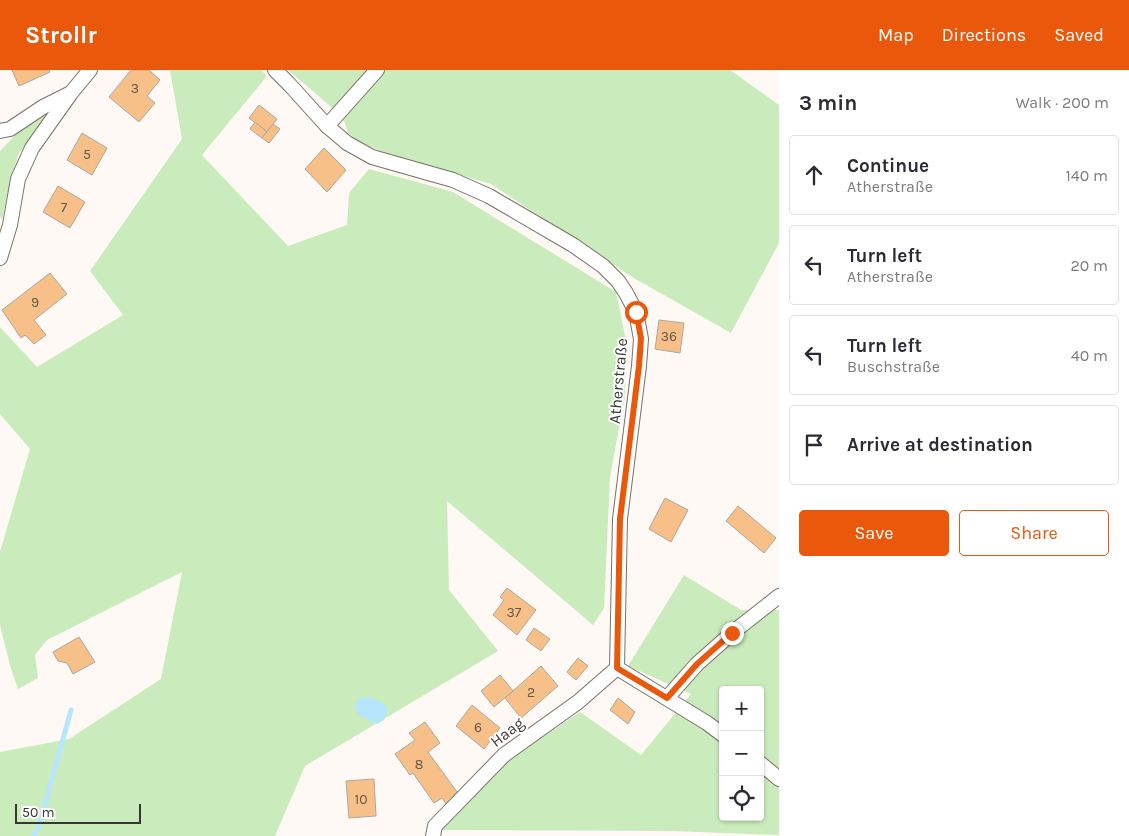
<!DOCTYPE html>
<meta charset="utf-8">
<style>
:root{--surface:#fff;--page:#f2f2f3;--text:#2b2b33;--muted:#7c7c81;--line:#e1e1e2;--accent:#ea580c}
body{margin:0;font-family:Karla,sans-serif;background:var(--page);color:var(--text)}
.controls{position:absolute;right:15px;bottom:15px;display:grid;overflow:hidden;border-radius:5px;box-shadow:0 1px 4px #0004}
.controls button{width:45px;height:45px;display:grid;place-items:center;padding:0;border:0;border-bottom:1px solid var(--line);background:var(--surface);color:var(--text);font:25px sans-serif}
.scale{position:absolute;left:15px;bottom:12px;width:126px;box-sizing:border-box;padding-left:5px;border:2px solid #393633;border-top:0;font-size:14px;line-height:18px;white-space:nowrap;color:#393633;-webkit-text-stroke:4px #fff;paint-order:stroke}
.stop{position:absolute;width:15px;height:15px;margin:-11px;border:4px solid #ea580c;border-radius:50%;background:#fff}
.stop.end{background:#ea580c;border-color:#fff;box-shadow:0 1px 5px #0008}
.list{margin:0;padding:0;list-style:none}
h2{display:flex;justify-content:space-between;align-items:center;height:65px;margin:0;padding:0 20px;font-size:21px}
h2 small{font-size:16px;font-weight:400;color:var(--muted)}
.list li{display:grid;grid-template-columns:32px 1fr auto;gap:15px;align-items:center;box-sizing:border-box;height:80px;margin:0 10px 10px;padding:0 10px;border:1px solid var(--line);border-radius:5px}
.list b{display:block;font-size:19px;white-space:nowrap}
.list p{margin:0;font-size:16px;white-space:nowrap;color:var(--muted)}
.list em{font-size:16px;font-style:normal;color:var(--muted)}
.actions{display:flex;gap:10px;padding:15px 20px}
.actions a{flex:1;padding:11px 0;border:1px solid var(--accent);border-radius:5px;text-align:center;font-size:18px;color:var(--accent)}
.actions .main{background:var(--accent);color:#fff}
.icon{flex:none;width:28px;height:28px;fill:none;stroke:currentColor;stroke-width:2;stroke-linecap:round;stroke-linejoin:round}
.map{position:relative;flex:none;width:779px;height:766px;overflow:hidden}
header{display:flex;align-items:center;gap:30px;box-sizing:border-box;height:70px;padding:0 25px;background:var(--accent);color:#fff}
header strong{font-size:24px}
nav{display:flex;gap:28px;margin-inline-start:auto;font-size:18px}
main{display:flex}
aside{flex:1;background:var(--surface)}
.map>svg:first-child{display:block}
.green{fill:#caecbc;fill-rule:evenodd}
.water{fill:#b7e5fb}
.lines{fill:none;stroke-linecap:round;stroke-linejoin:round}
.stream{stroke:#b7e5fb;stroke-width:5}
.building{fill:#f6c088;stroke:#afa79f}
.minor-casing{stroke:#787169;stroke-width:16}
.minor{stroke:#fff;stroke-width:14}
.route{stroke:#ea580c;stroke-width:6}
.labels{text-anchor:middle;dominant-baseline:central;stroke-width:4;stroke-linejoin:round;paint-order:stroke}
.number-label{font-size:14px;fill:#685848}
.street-label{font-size:16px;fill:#393633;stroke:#fff}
</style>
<header>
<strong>Strollr</strong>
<nav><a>Map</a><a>Directions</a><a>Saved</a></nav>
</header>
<main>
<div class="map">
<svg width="779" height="766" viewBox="0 0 779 766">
<rect width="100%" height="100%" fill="#fef9f4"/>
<!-- green -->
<g class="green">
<path d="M170,0H261L267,6L202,85L288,176L347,155L349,123L369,99L453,122L616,222L626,270L625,327L610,407L604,538L593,555L447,431L449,520L498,581L305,696L275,766H0V682L69,669L161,609L182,502L47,570L35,585L38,608L18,619L11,599L0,555V482L30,379L0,344V257L37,297L123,245L90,201L182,69Z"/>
<path d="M288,0H730L779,35V173L731,263L632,207L491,114L386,83L359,72L348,63L345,53L329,35Z"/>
<path d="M45,46L18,85L10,112L2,150L0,146V81L17,63L30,53Z"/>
<path d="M684,505L741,540H779V765L672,761L440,760L507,691L580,642L641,685L691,624L628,596ZM723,620H760V747H723Z"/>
</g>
<!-- water -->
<path class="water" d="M370,627L385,634L388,640L384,650L377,654L357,644L355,633L359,628Z"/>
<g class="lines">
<!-- stream -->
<path class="stream" d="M34,766L39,756L71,640"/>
</g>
<!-- building -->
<g class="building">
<path d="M12,0H49L50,2L19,16Z"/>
<path d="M131,0H149L160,10L147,26L155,33L139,52L109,27Z"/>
<path d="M259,35L277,49L267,62L249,48Z"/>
<path d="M255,52L267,62L262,68L250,59Z"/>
<path d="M273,54L280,59L269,73L262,68Z"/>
<path d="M82,63L107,78L92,105L67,90Z"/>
<path d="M324,78L346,100L327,122L305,99Z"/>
<path d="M58,116L85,132L70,158L43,142Z"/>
<path d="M50,203L67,224L34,250L46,265L34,274L25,265L21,268L2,240Z"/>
<path d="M659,250L684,253L680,283L655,279Z"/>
<path d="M665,428L688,440L671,472L649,459Z"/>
<path d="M738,436L776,468L764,483L726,451Z"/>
<path d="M507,518L536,540L517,565L493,545L504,530L500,527Z"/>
<path d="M534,558L550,569L541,581L526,570Z"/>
<path d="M79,567L95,592L73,604L67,593L58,591L53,582Z"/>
<path d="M578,588L588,596L576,610L567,602Z"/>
<path d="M541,596L558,616L521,648L505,628Z"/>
<path d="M500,605L513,621L494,637L481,621Z"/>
<path d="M618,628L635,642L628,654L610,640Z"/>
<path d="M472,635L500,658L484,679L456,656Z"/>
<path d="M425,652L440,673L428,682L460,726L447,735L442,728L434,733L413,703L410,705L395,684L415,670L409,663Z"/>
<path d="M374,709L376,746L349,748L346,711Z"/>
</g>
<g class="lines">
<defs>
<g id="minor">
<path d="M275,0L289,14L327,56L347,73L372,87L453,110L489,126L573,175L603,196L618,211L626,223L636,242L641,269L639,296L620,449L617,598"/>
<path d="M327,56L377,0"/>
<path d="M0,61L10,59L43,37L69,24"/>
<path d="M0,188L10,155L18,109L32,78L71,23L90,0"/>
<path d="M617,598L707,653L723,665"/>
<path d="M667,628L697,594L732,563L779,526"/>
<path d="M760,693L779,709"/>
<path d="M433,766L435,756L504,685L578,632L617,598"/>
</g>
</defs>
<!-- minor casing -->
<use href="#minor" class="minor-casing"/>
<!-- minor -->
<use href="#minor" class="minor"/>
</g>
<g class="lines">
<!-- route -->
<path class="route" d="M636,242L641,268L639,296L620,449L617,598L667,628L697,594L732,563"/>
</g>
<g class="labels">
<!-- number labels -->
<g class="number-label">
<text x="135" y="18">3</text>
<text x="87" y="84">5</text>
<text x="64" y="137">7</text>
<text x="35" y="232">9</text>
<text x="669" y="266">36</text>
<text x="514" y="542">37</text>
<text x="531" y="622">2</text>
<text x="478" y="657">6</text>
<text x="419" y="694">8</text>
<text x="361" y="729">10</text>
</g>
<!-- street labels -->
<g class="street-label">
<text transform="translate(618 311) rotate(-85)">Atherstraße</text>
<text transform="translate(507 662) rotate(-38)">Haag</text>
</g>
</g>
</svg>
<div class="controls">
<button>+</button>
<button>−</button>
<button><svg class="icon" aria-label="locate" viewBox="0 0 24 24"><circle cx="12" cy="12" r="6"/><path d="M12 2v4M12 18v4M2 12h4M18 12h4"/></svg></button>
</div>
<div class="scale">50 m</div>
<div class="stop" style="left:636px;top:242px"></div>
<div class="stop end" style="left:732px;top:563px"></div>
</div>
<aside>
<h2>3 min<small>Walk · 200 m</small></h2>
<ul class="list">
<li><svg class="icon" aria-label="ahead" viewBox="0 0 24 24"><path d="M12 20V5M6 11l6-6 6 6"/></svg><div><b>Continue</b><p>Atherstraße</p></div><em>140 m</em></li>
<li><svg class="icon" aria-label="left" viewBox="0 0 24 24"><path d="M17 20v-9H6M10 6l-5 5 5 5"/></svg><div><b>Turn left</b><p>Atherstraße</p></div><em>20 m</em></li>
<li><svg class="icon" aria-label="left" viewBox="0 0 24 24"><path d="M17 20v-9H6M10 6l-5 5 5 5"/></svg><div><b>Turn left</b><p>Buschstraße</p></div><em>40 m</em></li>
<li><svg class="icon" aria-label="arrive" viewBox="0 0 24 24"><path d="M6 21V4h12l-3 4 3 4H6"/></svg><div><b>Arrive at destination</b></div></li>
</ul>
<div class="actions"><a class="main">Save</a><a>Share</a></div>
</aside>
</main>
